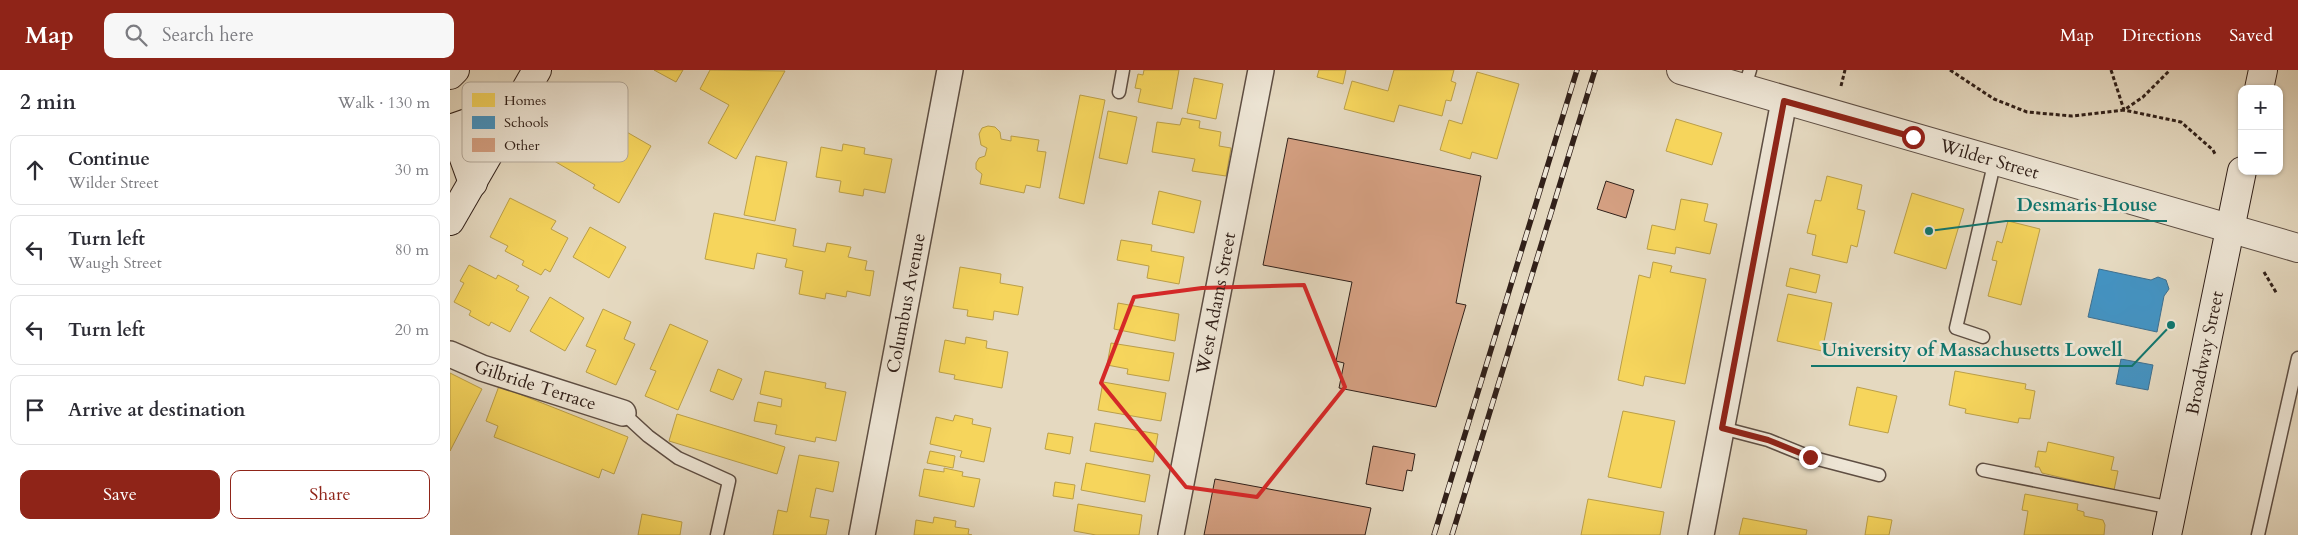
<!DOCTYPE html>
<meta charset="utf-8">
<style>
:root{--surface:#fff;--page:#f7f7f7;--text:#2b2b33;--muted:#7c7c81;--line:#e1e1e2;--accent:#8f2418}
body{margin:0;font-family:Cardo,serif;background:var(--page);color:var(--text)}
.controls{position:absolute;right:15px;top:15px;display:grid;overflow:hidden;border-radius:10px;box-shadow:0 1px 4px #0004}
.controls button{width:45px;height:45px;display:grid;place-items:center;padding:0;border:0;border-bottom:1px solid var(--line);background:var(--surface);color:var(--text);font:25px sans-serif}
.stop{position:absolute;width:15px;height:15px;margin:-11px;border:4px solid #8f2418;border-radius:50%;background:#fff}
.stop.end{background:#8f2418;border-color:#fff;box-shadow:0 1px 5px #0008}
.list{margin:0;padding:0;list-style:none}
h2{display:flex;justify-content:space-between;align-items:center;height:65px;margin:0;padding:0 20px;font-size:21px}
h2 small{font-size:16px;font-weight:400;color:var(--muted)}
.list li{display:grid;grid-template-columns:32px 1fr auto;gap:15px;align-items:center;box-sizing:border-box;height:70px;margin:0 10px 10px;padding:0 10px;border:1px solid var(--line);border-radius:10px}
.list b{display:block;font-size:19px;white-space:nowrap}
.list p{margin:0;font-size:16px;white-space:nowrap;color:var(--muted)}
.list em{font-size:16px;font-style:normal;color:var(--muted)}
.actions{display:flex;gap:10px;padding:15px 20px}
.actions a{flex:1;padding:11px 0;border:1px solid var(--accent);border-radius:10px;text-align:center;font-size:18px;color:var(--accent)}
.actions .main{background:var(--accent);color:#fff}
.icon{flex:none;width:28px;height:28px;fill:none;stroke:currentColor;stroke-width:2;stroke-linecap:round;stroke-linejoin:round}
.map{position:relative;flex:none;width:1848px;height:465px;overflow:hidden}
header{display:flex;align-items:center;gap:30px;box-sizing:border-box;height:70px;padding:0 25px;background:var(--accent);color:#fff}
header strong{font-size:24px}
nav{display:flex;gap:28px;margin-inline-start:auto;font-size:18px}
.search{width:350px;height:45px;background:var(--page);display:flex;align-items:center;gap:12px;box-sizing:border-box;padding:0 18px;border-radius:10px;color:var(--muted);font-size:19px}
main{display:flex}
aside{flex:1;background:var(--surface)}
.map>svg:first-child{display:block}
.homes{fill:#f6d55c;stroke:#bb9f48}
.schools{fill:#4393c3;stroke:#3e7090}
.building{fill:#d5a082;stroke:#312019}
.lines{fill:none;stroke-linecap:round;stroke-linejoin:round}
.service-casing{stroke:#5e4e43;stroke-width:15}
.minor-casing{stroke:#5e4e43;stroke-width:28}
.tertiary-casing{stroke:#5e4e43;stroke-width:30}
.secondary-casing{stroke:#312019;stroke-width:30}
.path{stroke:#312019;stroke-width:3;stroke-dasharray:4 2.5;stroke-linecap:butt}
.service{stroke:#eee6d6;stroke-width:12}
.minor{stroke:#eee6d6;stroke-width:25}
.tertiary{stroke:#eee6d6;stroke-width:28}
.secondary{stroke:#eee6d6;stroke-width:28}
.rail-casing{stroke:#312019;stroke-width:5.5}
.rail{stroke:#eee6d6;stroke-width:4;stroke-dasharray:11;stroke-linecap:butt}
.route{stroke:#8f2418;stroke-width:6}
.marked{fill:none;stroke:#d62828;stroke-width:4;stroke-linejoin:round}
.labels{text-anchor:middle;dominant-baseline:central;stroke-width:5;stroke-linejoin:round;paint-order:stroke}
.street-label{font-size:18px;fill:#312019;stroke:#eee6d6}
.key{fill:#eee6d6;stroke:#b5ab9d;stroke-width:1}
.key-label{font-size:14px;fill:#312019}
.leader{fill:none;stroke:#0f766e;stroke-width:2}
.callout-dot{fill:#0f766e;stroke:#eee6d6;stroke-width:2}
.callout-label{font-size:19px;text-anchor:middle;font-weight:bold;fill:#0f766e;stroke:#eee6d6;stroke-width:5;stroke-linejoin:round;paint-order:stroke}
</style>
<header>
<strong>Map</strong>
<div class="search"><svg class="icon" aria-label="search" viewBox="0 0 24 24"><circle cx="10" cy="10" r="6"/><path d="M15 15l6 6"/></svg>Search here</div>
<nav><a>Map</a><a>Directions</a><a>Saved</a></nav>
</header>
<main>
<aside>
<h2>2 min<small>Walk · 130 m</small></h2>
<ul class="list">
<li><svg class="icon" aria-label="ahead" viewBox="0 0 24 24"><path d="M12 20V5M6 11l6-6 6 6"/></svg><div><b>Continue</b><p>Wilder Street</p></div><em>30 m</em></li>
<li><svg class="icon" aria-label="left" viewBox="0 0 24 24"><path d="M17 20v-9H6M10 6l-5 5 5 5"/></svg><div><b>Turn left</b><p>Waugh Street</p></div><em>80 m</em></li>
<li><svg class="icon" aria-label="left" viewBox="0 0 24 24"><path d="M17 20v-9H6M10 6l-5 5 5 5"/></svg><div><b>Turn left</b></div><em>20 m</em></li>
<li><svg class="icon" aria-label="arrive" viewBox="0 0 24 24"><path d="M6 21V4h12l-3 4 3 4H6"/></svg><div><b>Arrive at destination</b></div></li>
</ul>
<div class="actions"><a class="main">Save</a><a>Share</a></div>
</aside>
<div class="map">
<svg width="1848" height="465" viewBox="0 0 1848 465">
<rect width="100%" height="100%" fill="#e5d9c0"/>
<filter id="stains"><feTurbulence type="fractalNoise" baseFrequency=".004" numOctaves="4"/><feColorMatrix values="0 0 0 0 .2 0 0 0 0 .09 0 0 0 0 .02 0 0 0 .5 -.17"/></filter>
<radialGradient id="worn" r=".72"><stop offset=".6" stop-color="#630" stop-opacity="0"/><stop offset="1" stop-color="#630" stop-opacity=".3"/></radialGradient>
<!-- homes -->
<g class="homes">
<path d="M204,0H233L226,12Z"/>
<path d="M260,0L335,1L286,89L258,73L279,35L250,19Z"/>
<path d="M694,0H729L722,39L688,32L691,19L685,18L688,4L693,5Z"/>
<path d="M869,0H896L893,14L867,7Z"/>
<path d="M944,0H1004L1001,11L1006,13L1001,31L996,30L992,46L949,35L944,52L894,39L902,11L938,21Z"/>
<path d="M1027,2L1069,14L1047,89L1022,82L1020,89L990,80L999,50L1012,54Z"/>
<path d="M744,8L773,14L766,49L737,43Z"/>
<path d="M630,25L655,30L634,134L609,128Z"/>
<path d="M123,35L166,60L168,57L201,76L169,133L143,118L145,115L94,85Z"/>
<path d="M658,41L687,47L677,94L649,88Z"/>
<path d="M732,48L750,51L749,58L771,62L769,76L781,78L776,106L742,101L745,89L702,82L707,52L730,55Z"/>
<path d="M1226,49L1272,63L1262,95L1216,81Z"/>
<path d="M538,56L545,57L550,62L551,69L561,71V66L589,70L587,81L596,82L590,118L576,115L574,123L530,114L532,104L526,99V93L529,88L535,86L537,78L531,75L529,64L532,58Z"/>
<path d="M393,74L415,78L414,84L442,89L435,123L414,119L413,126L389,122L391,111L366,107L371,77L392,81Z"/>
<path d="M306,86L337,92L325,151L294,145Z"/>
<path d="M1377,106L1412,115L1407,139L1415,141L1407,177L1401,175L1397,193L1362,185L1366,165L1357,163L1365,130L1371,131Z"/>
<path d="M709,121L751,131L744,163L702,154Z"/>
<path d="M1462,123L1514,139L1496,199L1444,183Z"/>
<path d="M60,128L106,151L101,159L118,168L100,202L95,199L91,205L72,195L74,191L55,181L58,176L40,167Z"/>
<path d="M1231,129L1258,134L1254,151L1267,154L1260,184L1226,177L1225,184L1197,179L1202,155L1225,160Z"/>
<path d="M264,143L346,159L343,176L375,182L377,173L401,177L398,187L417,191L415,200L424,201L420,226L397,221L396,227L376,223L375,229L349,224L353,201L335,197L337,189L307,183L304,199L255,189Z"/>
<path d="M1558,151L1590,159L1571,235L1538,226L1547,191L1542,190L1547,171L1552,173Z"/>
<path d="M140,157L176,177L159,208L123,187Z"/>
<path d="M671,170L702,175L701,181L734,187L729,214L697,208L699,196L667,190Z"/>
<path d="M1203,192L1222,196L1220,202L1256,209L1235,314L1195,306L1193,316L1168,310L1189,205L1200,208Z"/>
<path d="M19,195L46,209L48,205L69,216L66,220L79,227L60,262L41,252L39,256L19,245L21,241L4,232L14,213L10,211Z"/>
<path d="M510,197L551,204L550,213L573,217L568,245L544,241L543,250L517,246L518,240L503,238Z"/>
<path d="M1340,198L1370,205L1366,223L1336,216Z"/>
<path d="M1338,224L1382,233L1372,281L1327,271Z"/>
<path d="M100,227L134,248L115,281L80,261Z"/>
<path d="M668,233L729,244L725,271L664,259Z"/>
<path d="M153,239L181,252L174,269L185,274L166,315L136,302L146,280L136,276Z"/>
<path d="M220,254L258,271L228,340L195,326L206,301L200,299Z"/>
<path d="M516,267L537,271L536,278L558,282L552,318L504,309L505,305L489,302L495,270L515,274Z"/>
<path d="M661,273L724,283L719,311L677,304L678,299L657,295Z"/>
<path d="M268,299L292,309L283,330L260,321Z"/>
<path d="M315,301L376,313L375,318L396,322L386,371L366,367L365,372L325,364L327,355L304,351L308,332L331,337L332,329L310,324Z"/>
<path d="M1505,301L1576,314L1575,319L1585,321L1580,349L1569,348L1568,353L1515,343L1516,339L1499,335Z"/>
<path d="M0,303L32,319L0,381Z"/>
<path d="M653,312L716,323L711,351L648,340Z"/>
<path d="M49,316L178,367L164,404L152,399L149,408L44,367L48,356L36,351Z"/>
<path d="M1407,317L1447,326L1438,363L1399,355Z"/>
<path d="M1173,341L1225,351L1211,418L1158,407Z"/>
<path d="M227,344L335,377L327,404L219,371Z"/>
<path d="M505,345L523,349L522,354L541,358L534,392L510,387L512,381L480,374L486,347L503,351Z"/>
<path d="M645,353L708,364L703,392L640,381Z"/>
<path d="M598,363L623,367L620,384L595,379Z"/>
<path d="M1598,372L1664,387L1661,400L1668,401L1664,420L1592,403L1589,397H1585L1588,381L1596,382Z"/>
<path d="M480,381L505,386L503,398L477,393Z"/>
<path d="M349,385L389,392L383,422L366,418L360,447L379,450L376,465H323L328,440L337,442Z"/>
<path d="M636,393L700,405L695,432L631,420Z"/>
<path d="M494,398L513,402L512,406L530,409L524,437L469,426L474,399L494,402Z"/>
<path d="M605,412L625,415L623,429L603,426Z"/>
<path d="M1575,424L1628,434L1627,440L1634,442V446L1653,450L1655,455L1654,465H1574L1578,441L1572,440Z"/>
<path d="M1138,429L1214,442L1210,465H1131Z"/>
<path d="M628,434L692,445L689,465H646L624,461Z"/>
<path d="M192,444L232,452L230,465H188Z"/>
<path d="M1418,446L1442,450L1439,465H1415Z"/>
<path d="M484,447L506,451L505,457L519,459L518,464L522,465H464L466,450L483,453Z"/>
<path d="M1293,448L1357,460L1356,465H1289Z"/>
</g>
<!-- schools -->
<g class="schools">
<path d="M1649,199L1701,210L1708,207L1716,210L1719,219L1714,226L1707,262L1638,247Z"/>
<path d="M1671,289L1703,295L1698,320L1666,314Z"/>
</g>
<!-- building -->
<g class="building">
<path d="M838,68L1031,106L1006,233L1016,235L986,337L889,318L894,293L886,291L902,212L813,195Z"/>
<path d="M1156,111L1184,120L1176,148L1147,139Z"/>
<path d="M923,376L965,384L962,401L957,400L953,421L916,414Z"/>
<path d="M765,409L921,438L915,465H754Z"/>
</g>
<g class="lines">
<defs>
<g id="service">
<path d="M1294,19L1300,0"/>
<path d="M669,22L673,0"/>
<path d="M1533,267L1506,258L1545,90"/>
<path d="M173,343L198,366L228,388L279,411L267,465"/>
<path d="M1272,358L1318,370L1360,387L1429,405"/>
<path d="M1533,400L1722,438"/>
<path d="M1808,465L1848,288"/>
</g>
<g id="minor">
<path id="s1" d="M0,284L32,298L173,343"/>
<path id="s2" d="M412,465L500,0"/>
<path id="s3" d="M721,465L811,0"/>
<path d="M1251,465L1334,31"/>
</g>
<g id="tertiary">
<path id="s4" d="M1231,0L1848,178"/>
</g>
<g id="secondary">
<path d="M0,5L5,0"/>
<path d="M1809,19L1813,0"/>
<path d="M3,58L23,113"/>
<path d="M0,59L66,36"/>
<path d="M0,151L87,0"/>
<path id="s5" d="M1717,465L1792,101"/>
</g>
</defs>
<!-- service casing -->
<use href="#service" class="service-casing"/>
<!-- minor casing -->
<use href="#minor" class="minor-casing"/>
<!-- tertiary casing -->
<use href="#tertiary" class="tertiary-casing"/>
<!-- secondary casing -->
<use href="#secondary" class="secondary-casing"/>
<!-- path -->
<g class="path">
<path d="M1500,0L1544,29L1577,42L1622,46L1674,40L1693,27L1720,0"/>
<path d="M1661,0L1674,40L1731,52L1763,80L1766,86"/>
<path d="M1391,16L1395,0"/>
<path d="M1814,202L1827,224"/>
</g>
<!-- service -->
<use href="#service" class="service"/>
<!-- minor -->
<use href="#minor" class="minor"/>
<!-- tertiary -->
<use href="#tertiary" class="tertiary"/>
<!-- secondary -->
<use href="#secondary" class="secondary"/>
<defs>
<g id="rail">
<path d="M984,465L1127,0"/>
<path d="M1002,465L1145,0"/>
</g>
</defs>
<!-- rail casing -->
<use href="#rail" class="rail-casing"/>
<!-- rail -->
<use href="#rail" class="rail"/>
</g>
<g class="lines">
<!-- route -->
<path class="route" d="M1360,387L1318,370L1272,358L1334,31L1463,67"/>
</g>
<!-- marked area -->
<path class="marked" d="M854,215L895,317L807,427L736,417L651,313L684,227L752,218Z"/>
<g class="labels">
<!-- street labels -->
<g class="street-label">
<text stroke="none"><textPath href="#s4" startOffset="321">Wilder Street</textPath></text>
<text stroke="none"><textPath href="#s2" startOffset="236">Columbus Avenue</textPath></text>
<text stroke="none"><textPath href="#s3" startOffset="236">West Adams Street</textPath></text>
<text stroke="none"><textPath href="#s5" startOffset="186">Broadway Street</textPath></text>
<text stroke="none"><textPath href="#s1" startOffset="91">Gilbride Terrace</textPath></text>
</g>
</g>
<!-- legend -->
<rect x="12" y="12" width="166" height="80" rx="8" class="key"/>
<rect x="22" y="23" width="23" height="14" fill="#f6d55c"/>
<rect x="22" y="46" width="23" height="13" fill="#4393c3"/>
<rect x="22" y="68" width="23" height="14" fill="#d5a082"/>
<g class="key-label">
<text x="54" y="35">Homes</text>
<text x="54" y="57">Schools</text>
<text x="54" y="80">Other</text>
</g>
<!-- callouts -->
<path class="leader" d="M1479 161L1556 151H1717M1721 255L1682 296H1361"/>
<g class="callout-dot">
<circle cx="1479" cy="161" r="5"/>
<circle cx="1721" cy="255" r="5"/>
</g>
<g class="callout-label">
<text x="1637" y="141">Desmaris House</text>
<text x="1522" y="286">University of Massachusetts Lowell</text>
</g>
<rect width="100%" height="100%" filter="url(#stains)"/>
<rect width="100%" height="100%" fill="url(#worn)"/>
</svg>
<div class="controls">
<button>+</button>
<button>−</button>
</div>
<div class="stop" style="left:1463px;top:67px"></div>
<div class="stop end" style="left:1360px;top:387px"></div>
</div>
</main>
